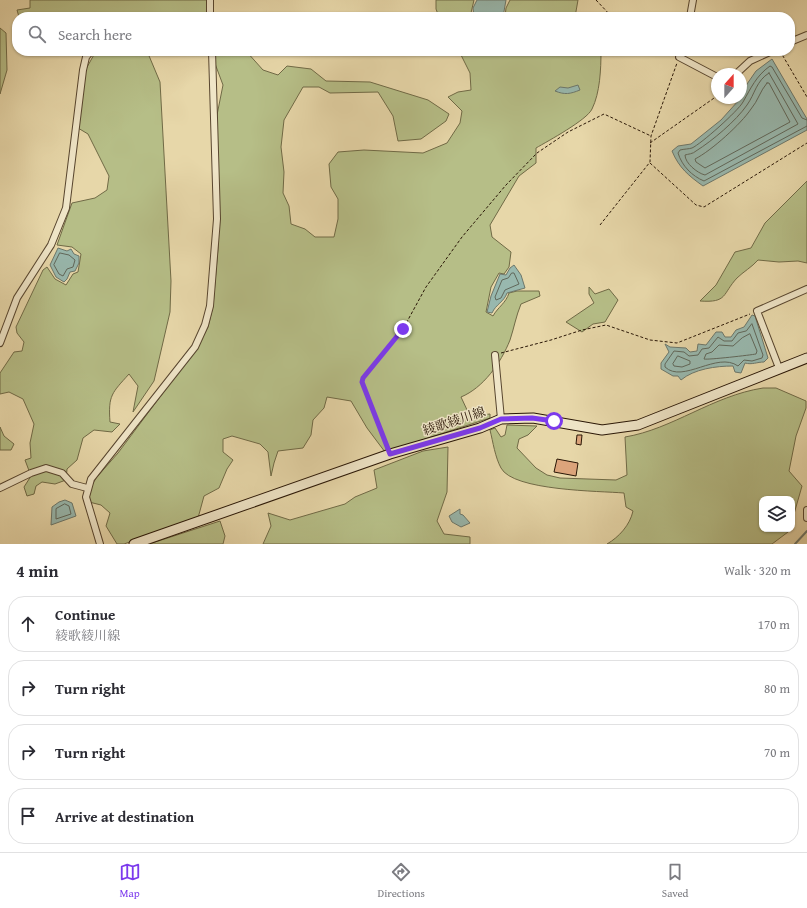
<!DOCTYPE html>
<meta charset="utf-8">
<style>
:root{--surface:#fff;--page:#f7f7f7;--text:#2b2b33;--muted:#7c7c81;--line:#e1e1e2;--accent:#7c3aed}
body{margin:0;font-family:"Gentium Book Plus","Noto Serif JP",serif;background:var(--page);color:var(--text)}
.controls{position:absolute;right:12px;bottom:12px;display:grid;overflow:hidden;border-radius:8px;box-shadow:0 1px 3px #0004}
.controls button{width:36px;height:36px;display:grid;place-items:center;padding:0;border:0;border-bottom:1px solid var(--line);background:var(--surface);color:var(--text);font:20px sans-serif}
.compass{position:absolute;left:711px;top:68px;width:36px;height:36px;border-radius:50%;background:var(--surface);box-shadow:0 1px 3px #0004;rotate:21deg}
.stop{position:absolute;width:12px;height:12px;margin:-9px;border:3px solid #7c3aed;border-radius:50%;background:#fff}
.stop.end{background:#7c3aed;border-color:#fff;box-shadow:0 1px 4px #0008}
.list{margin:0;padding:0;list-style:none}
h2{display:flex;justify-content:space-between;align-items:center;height:52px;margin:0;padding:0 16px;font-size:17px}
h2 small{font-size:13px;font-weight:400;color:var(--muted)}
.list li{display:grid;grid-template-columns:26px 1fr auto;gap:12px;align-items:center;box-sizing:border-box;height:56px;margin:0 8px 8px;padding:0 8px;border:1px solid var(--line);border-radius:16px}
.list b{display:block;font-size:15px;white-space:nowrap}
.list p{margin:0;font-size:13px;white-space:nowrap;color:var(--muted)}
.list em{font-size:13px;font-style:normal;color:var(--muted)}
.icon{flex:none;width:22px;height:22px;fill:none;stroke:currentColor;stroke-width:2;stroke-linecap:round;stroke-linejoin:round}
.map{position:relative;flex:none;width:807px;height:544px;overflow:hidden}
.search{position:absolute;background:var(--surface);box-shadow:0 1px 3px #0004;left:12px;right:12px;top:12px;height:44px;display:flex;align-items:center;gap:10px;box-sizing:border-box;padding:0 14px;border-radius:16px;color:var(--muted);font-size:15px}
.sheet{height:308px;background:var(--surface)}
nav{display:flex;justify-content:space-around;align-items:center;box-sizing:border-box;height:56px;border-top:1px solid var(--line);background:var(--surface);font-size:11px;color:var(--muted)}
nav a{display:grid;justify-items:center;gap:2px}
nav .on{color:var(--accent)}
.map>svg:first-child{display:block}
.green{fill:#b6be87;stroke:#706a46}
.water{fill:#98b8ae;stroke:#6c776b}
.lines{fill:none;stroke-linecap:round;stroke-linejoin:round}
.shore{stroke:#60675a;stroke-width:1}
.stream{stroke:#6c776b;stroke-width:2}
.building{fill:#dca47b;stroke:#291606}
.street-casing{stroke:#58462f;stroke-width:8}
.secondary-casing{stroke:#291606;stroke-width:11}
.path{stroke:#291606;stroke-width:1;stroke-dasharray:3 2;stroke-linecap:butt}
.street{stroke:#efe5c7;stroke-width:6}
.secondary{stroke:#efe5c7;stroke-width:9}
.route{stroke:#7c3aed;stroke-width:5}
.labels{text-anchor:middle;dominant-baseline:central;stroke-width:3;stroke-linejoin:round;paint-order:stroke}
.street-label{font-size:13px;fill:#291606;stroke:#efe5c7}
</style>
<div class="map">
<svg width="807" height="544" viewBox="0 0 807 544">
<rect width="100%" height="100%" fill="#e7d7a9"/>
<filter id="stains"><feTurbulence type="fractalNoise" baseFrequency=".005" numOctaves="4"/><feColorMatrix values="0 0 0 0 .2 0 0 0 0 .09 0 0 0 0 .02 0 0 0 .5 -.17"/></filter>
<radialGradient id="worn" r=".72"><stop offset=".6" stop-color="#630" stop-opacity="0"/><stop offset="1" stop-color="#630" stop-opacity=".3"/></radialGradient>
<!-- green -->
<g class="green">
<path d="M30,0H208L206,17H19L17,10L30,8Z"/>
<path d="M436,0H474L471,13L472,17H439L436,9Z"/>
<path d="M510,0H578L575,17H505L506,8Z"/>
<path d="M0,28L6,33L7,70L0,94Z"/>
<path d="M96,51H147L160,82L171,281L170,312L154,381L133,412L138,386L129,374C112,393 108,395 110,422L120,424L112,432L94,430L83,438L77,460L67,469L66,480L55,484L42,482L36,486L34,494L27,496L24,487L31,476L25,460L31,458L30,443L34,424L23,399L9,392L0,394V373L14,352L22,351L24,342L17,333L16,327L43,270L47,267L55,279L66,285L73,274L78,272L81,254L72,247L57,245L72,203L95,198L107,190L109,176L88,134L78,128L86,69Z"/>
<path d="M214,51H246L263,70L278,75L287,66L311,69L326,81L370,82L428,100L449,114L446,121L421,139L398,141L393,116L378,92L330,93L319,87H303L284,120L281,147L284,172L283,193L289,206L291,224L305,229L315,237H334L338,219V199L331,187L329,164L338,152L364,150L423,153L447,143L460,123L462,111L448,97L458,92L471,90L470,73L459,51H601C601,69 600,93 592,109C587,120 548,141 536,148V163L519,176L490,225L492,237L511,252L509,267L504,274L499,273L491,287L486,312L493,316C498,307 506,303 509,293L517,291H539L540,296L521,304C516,316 514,328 510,340C501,363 483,388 461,397L468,412L472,416L490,414V418L385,452L367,428L351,401L327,397L324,408L313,420L311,435L303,448L278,451L274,463L271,476L268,452L260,444L232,436L223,439V452L233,460L227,469L219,488L204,496L198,518L124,544H117L106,526L110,513L101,505L89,502L90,489L96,478L118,453L198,346L208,327L213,306L218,248L217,115L223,85L214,61Z"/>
<path d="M807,181V263L798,261L779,262L758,260C752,267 743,272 737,278C722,294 728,303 700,301L716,285L735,252L751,248L765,223Z"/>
<path d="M589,287L595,294L609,289L618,300L605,322L593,324L582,332L566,322L594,303L589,294Z"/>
<path d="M763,388H776L806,401V408L796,436L789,471L802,486L792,521V499H762V529H789L788,532L772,544H607C619,537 630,525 633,511L626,507L624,493C600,491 513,491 501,468C495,457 493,442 490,430L495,428L501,437L505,435L507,425L537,426L528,435L519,439L517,448L536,468L547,475L560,478L616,480L627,475L625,437C673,429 712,396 763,388Z"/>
<path d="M0,427L4,436L14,444L11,450H0Z"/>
<path d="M448,447L447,492L437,521L444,534L470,537V544H263L271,526L268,513L290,520L345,504L355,497L377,488L374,470L423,451Z"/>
<path d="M220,521L225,536L223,544H149Z"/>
</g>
<!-- water -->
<g class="water">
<path d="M477,0H506L503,17H474L473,8Z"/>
<path d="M772,59L807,119V130L703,186C689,176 679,168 672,151L678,146L691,144L721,120L739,100L747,84L756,71Z"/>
<path d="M578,85L580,90C570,94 565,95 555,91L560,87L568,88Z"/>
<path d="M58,248L67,251L71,249L74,254L79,256V263L75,271L70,272L67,279L64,282L56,277L50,265Z"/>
<path d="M514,265L521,275L525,288L507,293C504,302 496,304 492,313L487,312L491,296L500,274L506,275L510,268Z"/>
<path d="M752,315L755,316L768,358L764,362C757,362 752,365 745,363L741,373L735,372L733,366C716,366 694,369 681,380L678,376H673L661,369V363L669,352L665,344L670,347L686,348L690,352L697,351L698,344L706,345L716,332H722L725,337H731L736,330L744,327Z"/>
<path d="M65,500L72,503L76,516L51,525L52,507L59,502Z"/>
<path d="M460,509V514L463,515L470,523L461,527L452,522L449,516Z"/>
</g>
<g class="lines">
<!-- shore -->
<g class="shore">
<path d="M769,73L798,124L705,175C697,173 685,163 685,155C688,154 693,154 696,151C712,141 736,121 747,105C755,94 756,81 769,73Z"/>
<path d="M767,83H769L790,122L705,168L696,162L695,159C711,151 741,124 751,109C758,101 760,91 767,83Z"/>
<path d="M807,120L802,118L772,67L770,66C756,76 751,88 743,102C738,111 701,144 692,148C689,149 684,149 680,150L678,153C682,166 692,176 704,181L807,126"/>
<path d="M60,253L69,255L75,260L73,267L67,269L63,276L59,274L54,265Z"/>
<path d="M512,273H514L519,284L505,290L501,298L496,300L495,297L502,280L508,278Z"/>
<path d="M752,324L763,355L762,358L752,361L744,360L738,366C717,351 683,384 665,367V364L674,351L684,352L689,356L698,355L702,349L709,348L718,337L724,341H732L738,333L746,331Z"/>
<path d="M750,334L757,351L756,354C751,355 708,360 704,359L706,354L712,352L719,345L733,346L742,338Z"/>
<path d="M678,356L690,361V364L682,367L674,366L673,364Z"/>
<path d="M65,504L69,506L71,514L56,519V509Z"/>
</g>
<!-- stream -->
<path class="stream" d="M795,544L807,531"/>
</g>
<!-- building -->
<g class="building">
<path d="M577,435H582L581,445L576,444Z"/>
<path d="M557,459L578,463L576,476L554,472Z"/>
</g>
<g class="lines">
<defs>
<g id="street">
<path d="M210,17V0"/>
<path d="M690,17L693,0"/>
<path d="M790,42L807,35"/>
<path d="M681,51L679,57L717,77"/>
<path d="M736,74L750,61L772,51"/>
<path d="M0,343L17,298L51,245L66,208L83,70L86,57L91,51"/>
<path d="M495,355L501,419"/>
<path d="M779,368L757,311L807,289"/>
<path d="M0,488L31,473L46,468L62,473L72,484L87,488"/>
<path d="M807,510V518"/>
<path d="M100,544L86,497L91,479L195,347L205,325L210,306L217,219L212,51"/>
</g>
<path id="secondary" d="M134,544L390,454L480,428L501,419L533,418L602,430L638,425L807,358"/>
</defs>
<!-- street casing -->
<use href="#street" class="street-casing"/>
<!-- secondary casing -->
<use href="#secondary" class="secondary-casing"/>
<!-- path -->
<g class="path">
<path d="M596,0L612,17"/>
<path d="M669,51L674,54"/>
<path d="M780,51L807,97"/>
<path d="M650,143L717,96"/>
<path d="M650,163L696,205L704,207L807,143"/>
<path d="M600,225L650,162L651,136L677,63"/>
<path d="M501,353L551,340L582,330L606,325L650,340L677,343L750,314"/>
<path d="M388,447L361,383L363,378L403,329L426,287L462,237L506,185L537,153L568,132L604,114L651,136"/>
</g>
<!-- street -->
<use href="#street" class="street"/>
<!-- secondary -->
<use href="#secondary" class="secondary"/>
</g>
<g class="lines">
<!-- route -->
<path class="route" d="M403,329L363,378L362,382L390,454L480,428L501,419L532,418L554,421"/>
</g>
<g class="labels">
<!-- street labels -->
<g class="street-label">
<text transform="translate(454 421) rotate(-18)">綾歌綾川線</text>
</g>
</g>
<rect width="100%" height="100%" filter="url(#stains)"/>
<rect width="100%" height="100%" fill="url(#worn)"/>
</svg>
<div class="controls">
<button><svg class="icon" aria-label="layers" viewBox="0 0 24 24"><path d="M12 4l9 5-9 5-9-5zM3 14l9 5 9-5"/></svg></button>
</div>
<svg class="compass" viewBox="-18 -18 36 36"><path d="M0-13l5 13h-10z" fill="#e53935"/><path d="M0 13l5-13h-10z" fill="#7c7c81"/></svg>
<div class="stop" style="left:554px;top:421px"></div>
<div class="stop end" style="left:403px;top:329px"></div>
<div class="search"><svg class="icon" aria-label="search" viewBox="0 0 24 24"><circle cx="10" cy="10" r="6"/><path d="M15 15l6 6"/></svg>Search here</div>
</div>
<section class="sheet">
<h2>4 min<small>Walk · 320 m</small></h2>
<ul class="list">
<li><svg class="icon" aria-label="ahead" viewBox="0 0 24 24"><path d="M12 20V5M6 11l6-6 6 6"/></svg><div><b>Continue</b><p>綾歌綾川線</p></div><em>170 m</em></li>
<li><svg class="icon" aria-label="right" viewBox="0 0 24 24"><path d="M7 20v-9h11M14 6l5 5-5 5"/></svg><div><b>Turn right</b></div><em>80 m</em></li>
<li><svg class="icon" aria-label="right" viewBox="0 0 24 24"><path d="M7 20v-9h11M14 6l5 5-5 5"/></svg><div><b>Turn right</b></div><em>70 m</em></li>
<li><svg class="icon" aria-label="arrive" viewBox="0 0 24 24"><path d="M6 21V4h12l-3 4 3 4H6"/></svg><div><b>Arrive at destination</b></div></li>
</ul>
</section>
<nav>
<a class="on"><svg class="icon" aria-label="map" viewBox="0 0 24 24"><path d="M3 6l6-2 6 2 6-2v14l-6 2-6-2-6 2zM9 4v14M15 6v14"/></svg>Map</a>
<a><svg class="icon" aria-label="directions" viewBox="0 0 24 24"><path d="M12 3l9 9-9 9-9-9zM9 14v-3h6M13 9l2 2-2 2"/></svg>Directions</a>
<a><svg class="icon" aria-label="saved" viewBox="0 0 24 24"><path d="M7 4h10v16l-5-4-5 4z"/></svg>Saved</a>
</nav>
